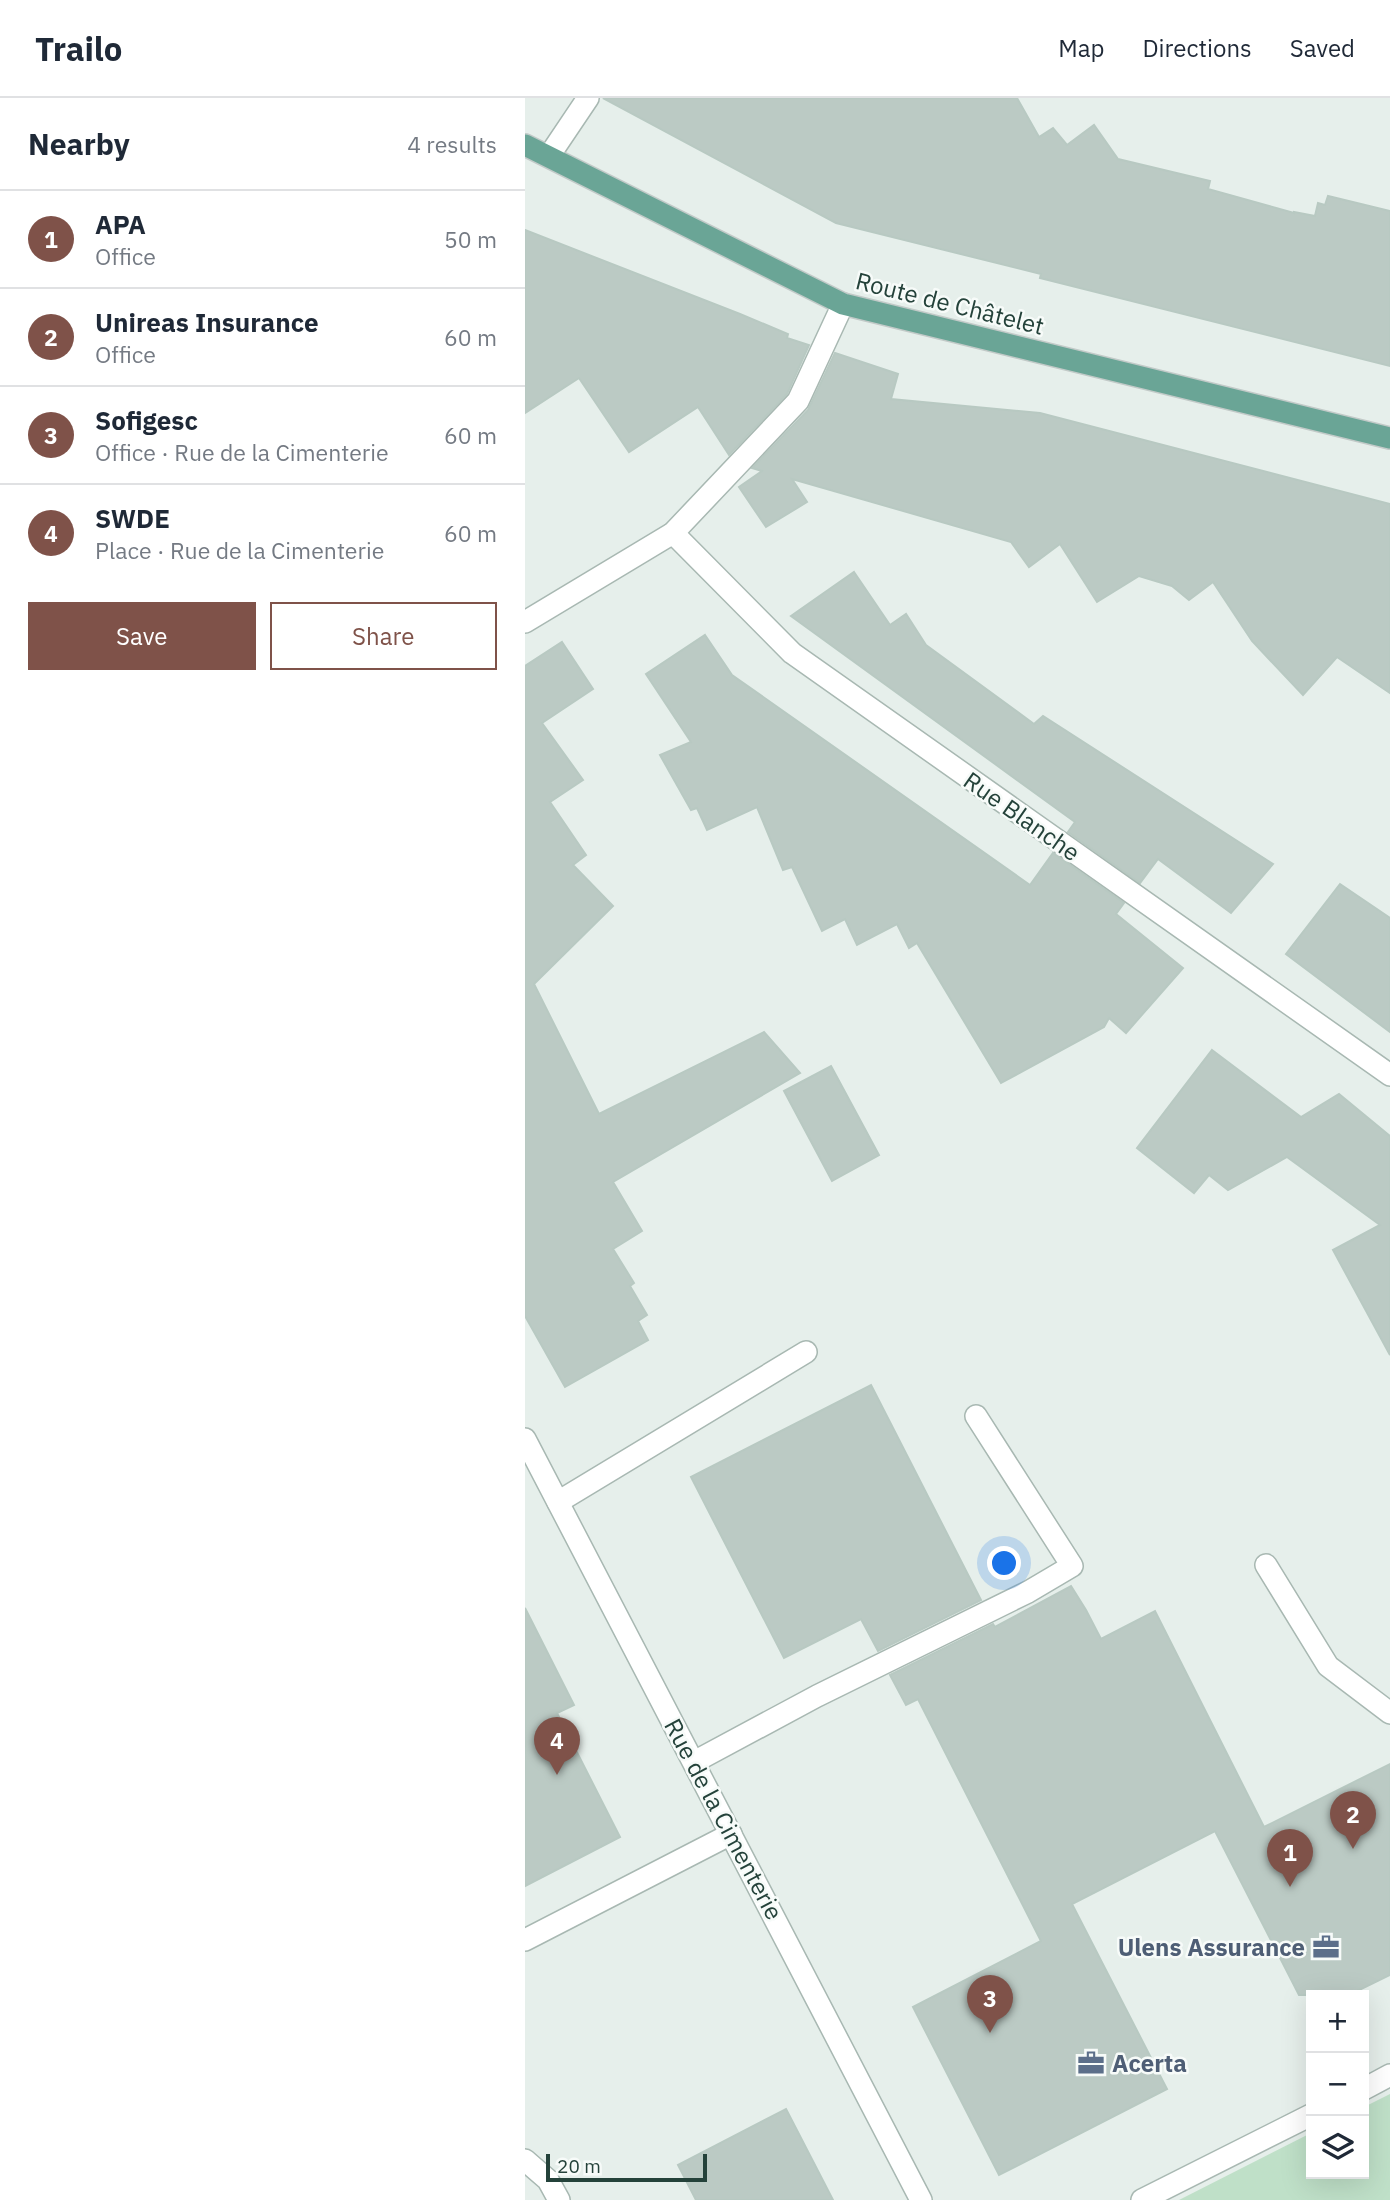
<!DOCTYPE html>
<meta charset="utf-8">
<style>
:root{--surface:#fff;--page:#f2f2f3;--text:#1f2937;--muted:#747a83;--line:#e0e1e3;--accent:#7f5249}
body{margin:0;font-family:"IBM Plex Sans",sans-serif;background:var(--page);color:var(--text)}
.controls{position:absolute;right:21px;bottom:21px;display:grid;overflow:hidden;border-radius:0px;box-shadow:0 7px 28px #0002}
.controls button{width:63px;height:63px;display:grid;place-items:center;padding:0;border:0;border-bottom:2px solid var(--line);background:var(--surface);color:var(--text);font:35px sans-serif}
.scale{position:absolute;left:21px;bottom:18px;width:161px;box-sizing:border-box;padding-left:7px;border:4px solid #24423a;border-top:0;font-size:19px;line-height:24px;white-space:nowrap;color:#24423a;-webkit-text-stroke:5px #f7fbf9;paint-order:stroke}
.you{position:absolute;left:480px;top:1466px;width:24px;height:24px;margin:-18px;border:5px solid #fff;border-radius:50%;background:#1a73e8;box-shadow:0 0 0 10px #1a73e833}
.badge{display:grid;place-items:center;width:46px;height:46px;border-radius:50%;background:var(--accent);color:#fff;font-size:23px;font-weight:700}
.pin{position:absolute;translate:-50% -58px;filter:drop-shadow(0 2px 4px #0008)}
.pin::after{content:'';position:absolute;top:37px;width:24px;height:21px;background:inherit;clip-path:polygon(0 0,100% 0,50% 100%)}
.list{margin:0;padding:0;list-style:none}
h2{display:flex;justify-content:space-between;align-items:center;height:91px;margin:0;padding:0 28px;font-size:30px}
h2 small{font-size:23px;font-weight:400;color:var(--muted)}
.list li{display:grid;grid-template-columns:46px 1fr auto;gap:21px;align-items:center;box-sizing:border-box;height:98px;padding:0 28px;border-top:2px solid var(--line)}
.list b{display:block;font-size:26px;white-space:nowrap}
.list p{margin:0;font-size:23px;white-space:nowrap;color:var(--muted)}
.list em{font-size:23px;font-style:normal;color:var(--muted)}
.actions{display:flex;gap:14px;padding:21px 28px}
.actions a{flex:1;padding:16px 0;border:2px solid var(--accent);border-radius:0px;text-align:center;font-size:24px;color:var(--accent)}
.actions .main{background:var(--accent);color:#fff}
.icon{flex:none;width:38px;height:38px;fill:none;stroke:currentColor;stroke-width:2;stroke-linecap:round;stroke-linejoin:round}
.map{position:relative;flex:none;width:865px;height:2102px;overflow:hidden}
header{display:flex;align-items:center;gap:42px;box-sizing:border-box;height:98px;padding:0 35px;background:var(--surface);border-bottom:2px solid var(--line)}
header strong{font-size:33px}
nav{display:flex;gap:38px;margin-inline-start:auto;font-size:24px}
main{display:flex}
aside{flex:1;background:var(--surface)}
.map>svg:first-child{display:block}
.green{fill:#bfe0c8}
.building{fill:#bbcac4;stroke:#b8c9c2;stroke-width:2}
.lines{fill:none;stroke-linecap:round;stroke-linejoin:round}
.minor-casing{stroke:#a8b8b2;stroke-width:24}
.major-casing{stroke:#c2cac8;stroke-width:24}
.minor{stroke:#fff;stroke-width:21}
.major{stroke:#6aa596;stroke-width:21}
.labels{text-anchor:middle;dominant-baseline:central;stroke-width:5;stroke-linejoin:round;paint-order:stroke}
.street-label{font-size:24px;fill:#24423a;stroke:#f7fbf9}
.service-label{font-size:24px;font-weight:bold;fill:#4e5e75;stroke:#f7fbf9;text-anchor:end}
</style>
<header>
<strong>Trailo</strong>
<nav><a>Map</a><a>Directions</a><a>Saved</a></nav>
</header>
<main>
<aside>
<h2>Nearby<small>4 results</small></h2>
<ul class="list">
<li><span class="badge">1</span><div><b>APA</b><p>Office</p></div><em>50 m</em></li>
<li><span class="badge">2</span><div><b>Unireas Insurance</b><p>Office</p></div><em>60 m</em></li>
<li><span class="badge">3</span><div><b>Sofigesc</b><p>Office · Rue de la Cimenterie</p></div><em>60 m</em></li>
<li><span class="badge">4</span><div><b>SWDE</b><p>Place · Rue de la Cimenterie</p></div><em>60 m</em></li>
</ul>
<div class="actions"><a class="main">Save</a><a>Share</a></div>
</aside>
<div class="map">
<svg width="865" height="2102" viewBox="0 0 865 2102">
<rect width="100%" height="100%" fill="#e6efeb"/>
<!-- green -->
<path class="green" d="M865,1996V2102H654L786,2035V2076H839V2009Z"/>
<!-- building -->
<g class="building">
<path d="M78,0H492L514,39L528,30L542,47L569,27L593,61L685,83L683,91L769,115V114L790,118L793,105L800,107L803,98L865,113V268L515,180L516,176L311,125Z"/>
<path d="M0,132L215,216L263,236L262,240L284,247L262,296L204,357L173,309L104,354L54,280L0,315Z"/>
<path d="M310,255L373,276L366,301L515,315L865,406V595L812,559L778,597L727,543L688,484L664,502L647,488L614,478L572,504L535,446L504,469L486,444L267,381L282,404L241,429L214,389L237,373L227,370L283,312Z"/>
<path d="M329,474L365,527L381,516L401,547L509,626L518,618L748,766L706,815L633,761L615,785L543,734L550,724L266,518Z"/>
<path d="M180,537L207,577L505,787L528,755L599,805L591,816L658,870L601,935L584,920L579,929L476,985L392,845L384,850L372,826L332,847L320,821L297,833L267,769L258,772L232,709L182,732L172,710L166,712L135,657L166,644L121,576Z"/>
<path d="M37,544L68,591L17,625L58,682L25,704L61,757L48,767L88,808L9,886L74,1016L239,934L275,975L88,1084L117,1133L88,1151L109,1185L105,1188L122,1217L113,1223L123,1242L40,1289L0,1218V568Z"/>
<path d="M815,786L865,820V934L761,856Z"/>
<path d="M687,952L776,1019L814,996L865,1038V1257L808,1152L855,1127L762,1059L703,1092L684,1077L669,1095L612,1050Z"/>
<path d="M306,968L354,1057L307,1083L259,993Z"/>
<path d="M346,1287L456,1502L353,1553L336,1521L259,1560L166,1379Z"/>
<path d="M546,1488L561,1512L576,1541L630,1513L739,1729L865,1666V1877L824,1897H774L690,1733L547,1806L642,1991L474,2077L388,1909L516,1843L393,1601L381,1607L365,1577L468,1526L470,1529Z"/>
<path d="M0,1510L49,1607L32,1615L95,1739L0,1788Z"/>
<path d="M261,2011L308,2102H171L153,2067Z"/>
</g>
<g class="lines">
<defs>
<g id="minor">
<path d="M24,58L63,0"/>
<path d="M148,435L267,555L865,977"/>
<path d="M0,524L148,435L273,303L318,206"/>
<path d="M0,1341L396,2102"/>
<path d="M33,1404L281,1254"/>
<path d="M741,1467L803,1568L865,1615"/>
<path d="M169,1664L292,1598L503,1494L547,1468L451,1318"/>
<path d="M0,1842L206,1736"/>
<path d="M839,1991L865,1977"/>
<path d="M0,2062L23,2082L34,2102"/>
<path d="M617,2102L786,2017"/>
</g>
<path id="major" d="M0,47L318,206L865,340"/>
</defs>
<!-- minor casing -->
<use href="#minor" class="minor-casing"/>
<!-- major casing -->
<use href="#major" class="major-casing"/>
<!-- minor -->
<use href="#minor" class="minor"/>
<!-- major -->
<use href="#major" class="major"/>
</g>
<!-- icons -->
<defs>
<symbol id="office-bare" viewBox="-9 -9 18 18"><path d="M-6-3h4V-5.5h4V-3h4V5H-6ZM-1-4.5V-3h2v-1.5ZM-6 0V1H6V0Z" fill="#5c6f8a" stroke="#f7fbf9" stroke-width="2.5" paint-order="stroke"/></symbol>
</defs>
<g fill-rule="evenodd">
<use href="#office-bare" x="782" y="1830" width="38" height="38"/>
<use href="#office-bare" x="547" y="1946" width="38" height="38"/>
</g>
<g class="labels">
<!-- street labels -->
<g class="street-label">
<text transform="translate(425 205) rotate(14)">Route de Châtelet</text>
<text transform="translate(497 718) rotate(35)">Rue Blanche</text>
<text transform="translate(199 1721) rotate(62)">Rue de la Cimenterie</text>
</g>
<!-- service labels -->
<g class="service-label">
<text x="780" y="1849">Ulens Assurance</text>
<text x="587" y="1965" text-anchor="start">Acerta</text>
</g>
</g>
</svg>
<div class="controls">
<button>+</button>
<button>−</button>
<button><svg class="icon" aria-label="layers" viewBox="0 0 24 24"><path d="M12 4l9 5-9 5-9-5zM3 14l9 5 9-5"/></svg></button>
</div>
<div class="scale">20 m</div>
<div class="you"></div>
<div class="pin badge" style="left:765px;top:1789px">1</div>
<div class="pin badge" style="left:828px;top:1751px">2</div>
<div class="pin badge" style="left:465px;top:1935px">3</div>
<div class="pin badge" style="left:32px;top:1677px">4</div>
</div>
</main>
